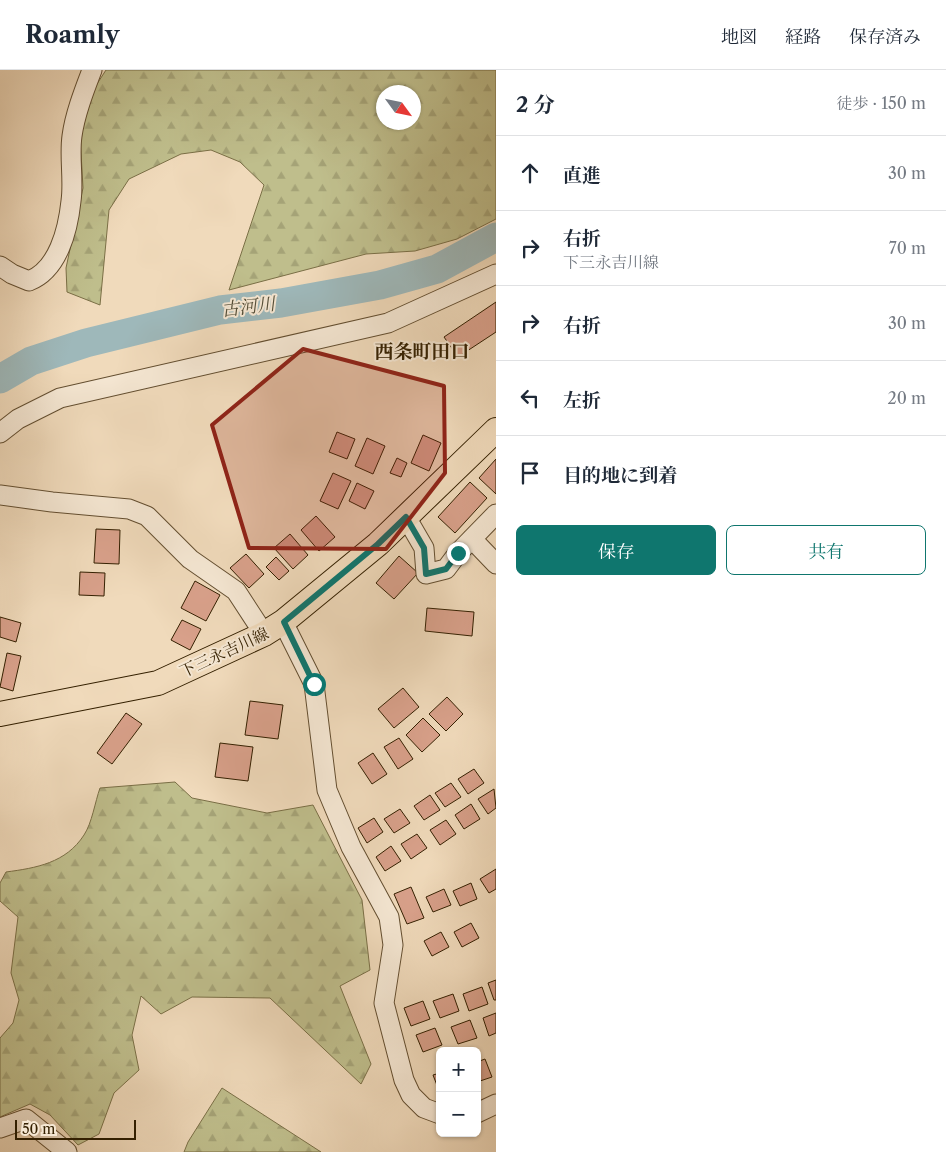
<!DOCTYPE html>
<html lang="ja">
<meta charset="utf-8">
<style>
:root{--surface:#fff;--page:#f6f6f7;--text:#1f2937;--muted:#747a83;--line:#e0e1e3;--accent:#0f766e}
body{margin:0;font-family:"Libre Caslon Text","Noto Serif JP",serif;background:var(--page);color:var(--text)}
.controls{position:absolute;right:15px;bottom:15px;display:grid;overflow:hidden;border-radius:8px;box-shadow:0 1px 4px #0004}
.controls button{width:45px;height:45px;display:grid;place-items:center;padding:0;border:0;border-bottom:1px solid var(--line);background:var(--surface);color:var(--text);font:25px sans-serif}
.compass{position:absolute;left:376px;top:15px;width:45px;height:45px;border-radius:50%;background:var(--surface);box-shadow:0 1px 4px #0004;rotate:123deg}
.scale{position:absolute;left:15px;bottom:12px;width:121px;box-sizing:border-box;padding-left:5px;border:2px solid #342001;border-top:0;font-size:14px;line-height:18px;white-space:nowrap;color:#342001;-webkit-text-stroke:4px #f5e7d3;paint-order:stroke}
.stop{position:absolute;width:15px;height:15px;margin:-11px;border:4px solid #0f766e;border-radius:50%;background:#fff}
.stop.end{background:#0f766e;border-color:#fff;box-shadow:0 1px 5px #0008}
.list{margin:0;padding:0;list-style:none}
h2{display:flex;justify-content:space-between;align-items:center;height:65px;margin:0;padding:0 20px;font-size:21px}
h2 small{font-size:16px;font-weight:400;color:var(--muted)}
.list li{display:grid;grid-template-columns:32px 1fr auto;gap:15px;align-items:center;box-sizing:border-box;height:75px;padding:0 20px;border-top:1px solid var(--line)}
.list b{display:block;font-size:19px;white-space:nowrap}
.list p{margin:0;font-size:16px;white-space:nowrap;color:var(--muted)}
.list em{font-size:16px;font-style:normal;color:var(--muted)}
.actions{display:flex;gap:10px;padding:15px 20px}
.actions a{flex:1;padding:11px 0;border:1px solid var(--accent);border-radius:8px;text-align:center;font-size:18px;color:var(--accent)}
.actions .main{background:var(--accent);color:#fff}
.icon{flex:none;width:28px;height:28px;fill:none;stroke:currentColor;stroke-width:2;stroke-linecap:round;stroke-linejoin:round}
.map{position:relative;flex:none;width:496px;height:1082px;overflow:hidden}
header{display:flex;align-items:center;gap:30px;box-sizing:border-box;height:70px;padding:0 25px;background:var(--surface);border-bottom:1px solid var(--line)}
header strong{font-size:24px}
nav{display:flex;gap:28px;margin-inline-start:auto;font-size:18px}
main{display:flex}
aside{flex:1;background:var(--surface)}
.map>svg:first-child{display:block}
.forest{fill:url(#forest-firs);stroke:#7a6f46;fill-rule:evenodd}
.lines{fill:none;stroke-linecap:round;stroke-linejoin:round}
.river{stroke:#9eb8ba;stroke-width:29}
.building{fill:#d9a18b;stroke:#342001}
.minor-casing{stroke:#634e30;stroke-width:21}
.major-casing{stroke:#342001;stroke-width:26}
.minor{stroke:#f5e7d3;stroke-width:19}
.major{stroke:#f0dabb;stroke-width:24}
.route{stroke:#0f766e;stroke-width:6}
.marked{fill:#8f2418;fill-opacity:0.2;stroke:#8f2418;stroke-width:4;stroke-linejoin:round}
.labels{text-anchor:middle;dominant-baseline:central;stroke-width:4;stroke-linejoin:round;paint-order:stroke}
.street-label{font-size:16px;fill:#342001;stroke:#f5e7d3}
.water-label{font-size:18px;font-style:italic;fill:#544e38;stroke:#f5e7d3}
.quarter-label{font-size:19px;font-weight:bold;fill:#342001;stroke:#f5e7d3}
</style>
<header>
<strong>Roamly</strong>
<nav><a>地図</a><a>経路</a><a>保存済み</a></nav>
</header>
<main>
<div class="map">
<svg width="496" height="1082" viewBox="0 0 496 1082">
<defs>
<pattern id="forest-firs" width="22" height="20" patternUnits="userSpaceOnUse" patternTransform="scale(1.25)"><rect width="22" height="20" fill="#bfbe8c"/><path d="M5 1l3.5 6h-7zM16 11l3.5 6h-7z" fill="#a5a377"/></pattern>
</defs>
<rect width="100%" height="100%" fill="#f0dabb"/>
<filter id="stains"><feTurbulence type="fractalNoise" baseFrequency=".004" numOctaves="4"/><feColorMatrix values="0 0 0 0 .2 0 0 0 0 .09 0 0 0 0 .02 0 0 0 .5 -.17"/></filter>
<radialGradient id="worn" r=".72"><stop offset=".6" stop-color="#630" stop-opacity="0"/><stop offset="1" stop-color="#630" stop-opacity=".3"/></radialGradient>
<!-- forest -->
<g class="forest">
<path d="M106,0H496V149L457,169L415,181L366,184L229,220L264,115L240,92L211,80L181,84L129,109L109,140L100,235L67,222L66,198L83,118L80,65L95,17ZM383,22H413V52H383Z"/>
<path d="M175,712L192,728L267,743L313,735L362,830L370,900L340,916L371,994L361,1014L270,928L192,927L161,944L141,926L132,965L139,1000L114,1023L99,1064L78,1075L50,1045L30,1034L0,1047V968L13,953L19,930L11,903L18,847L0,831V813L6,802C36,798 66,793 84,765C92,753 95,732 100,718Z"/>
<path d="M222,1018L321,1082H184L188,1072Z"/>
</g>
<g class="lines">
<!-- river -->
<path class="river" d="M0,309L31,291L86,273L220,240L281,233L380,215L437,199L496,167"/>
</g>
<!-- building -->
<g class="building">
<path d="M496,232V262L458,287L444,267Z"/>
<path d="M337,362L355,369L347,389L329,382Z"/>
<path d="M423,365L441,373L429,401L411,393Z"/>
<path d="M367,368L385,376L373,404L355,396Z"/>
<path d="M397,388L407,393L401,407L390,403Z"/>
<path d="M496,389V424L479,408Z"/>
<path d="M333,403L351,411L338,439L320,431Z"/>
<path d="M470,412L487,428L455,463L438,447Z"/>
<path d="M357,413L374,421L365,439L349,431Z"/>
<path d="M316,446L335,467L319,481L301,460Z"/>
<path d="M96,459L120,460L119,494L94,493Z"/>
<path d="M290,464L308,485L293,499L274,478Z"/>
<path d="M246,484L264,504L249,518L230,498Z"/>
<path d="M399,486L418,503L394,529L376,513Z"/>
<path d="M276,487L289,501L279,510L266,497Z"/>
<path d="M80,502L105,503L104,526L79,525Z"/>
<path d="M195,511L220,525L206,551L181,538Z"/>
<path d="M427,538L474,542L472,566L425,561Z"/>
<path d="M0,547L21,553L16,572L0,567Z"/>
<path d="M182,550L201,559L190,580L171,570Z"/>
<path d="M7,583L21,586L13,621L0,617Z"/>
<path d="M403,618L419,637L394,658L378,639Z"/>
<path d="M447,627L463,644L446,661L429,644Z"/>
<path d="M250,631L283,635L278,669L245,665Z"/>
<path d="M126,643L142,654L112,694L97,683Z"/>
<path d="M423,648L440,665L422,682L406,665Z"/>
<path d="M399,668L413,689L398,699L384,677Z"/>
<path d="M220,673L253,677L248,711L215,707Z"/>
<path d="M373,683L387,704L372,714L358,693Z"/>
<path d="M474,699L484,713L468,724L458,709Z"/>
<path d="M451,713L461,727L445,737L435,723Z"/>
<path d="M494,719L496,738L488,744L478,729Z"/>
<path d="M430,725L440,740L424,750L414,736Z"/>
<path d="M471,734L480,749L464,759L455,745Z"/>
<path d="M400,739L410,753L394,763L384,749Z"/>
<path d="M374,748L383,762L367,773L358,758Z"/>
<path d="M446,750L456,764L440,775L430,760Z"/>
<path d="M417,764L427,778L411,789L401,774Z"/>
<path d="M391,776L401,791L385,801L376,787Z"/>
<path d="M496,799V819L489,823L480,809Z"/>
<path d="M471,813L477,829L460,836L453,821Z"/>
<path d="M411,817L424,848L407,854L394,824Z"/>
<path d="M444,819L451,835L433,842L426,827Z"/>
<path d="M471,853L479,868L462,877L454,862Z"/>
<path d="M441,862L449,877L432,886L424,871Z"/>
<path d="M496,910V930H494L488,913Z"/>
<path d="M482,917L488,934L469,941L463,924Z"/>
<path d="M453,924L459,941L440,948L433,931Z"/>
<path d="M423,931L430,949L411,956L404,938Z"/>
<path d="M496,943V963L489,966L483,948Z"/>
<path d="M470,950L477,968L458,974L451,957Z"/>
<path d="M435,958L442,975L423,982L416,965Z"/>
<path d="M485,989L492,1007L477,1012V992Z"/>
<path d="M440,1003V1023L433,1005Z"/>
</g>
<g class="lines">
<defs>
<g id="minor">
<path d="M0,196L12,204L29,211C58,200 68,160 71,131C74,110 69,87 72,66C75,44 84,21 92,0"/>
<path d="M0,363L18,349L60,328L388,253L496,204"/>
<path d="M0,425L52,432L129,439L147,446L190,489L236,521L264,564"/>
<path d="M406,447L424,478L426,504L446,499L458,483L496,444"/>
<path d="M472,469L496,494"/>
<path d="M283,552L314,614L327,720L351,777L389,847L393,875L384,933L404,1010L411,1025L424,1038L440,1044"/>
<path d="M477,1043L496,1034"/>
<path d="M0,1058L26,1049L67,1082"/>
</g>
<path id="major" d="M0,644L158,613L264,564L283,552L378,474L496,360"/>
</defs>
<!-- minor casing -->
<use href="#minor" class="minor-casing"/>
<!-- major casing -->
<use href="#major" class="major-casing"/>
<!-- minor -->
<use href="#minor" class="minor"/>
<!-- major -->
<use href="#major" class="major"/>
</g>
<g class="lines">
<!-- route -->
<path class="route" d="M314,614L284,552L378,474L406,447L424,478L426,504L446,499L458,483"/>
</g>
<!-- marked area -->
<path class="marked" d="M303,279L444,316L445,403L386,479L249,478L212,355Z"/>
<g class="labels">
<!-- street labels -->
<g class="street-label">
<text transform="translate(224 582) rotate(-25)">下三永吉川線</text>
</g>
<!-- water labels -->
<g class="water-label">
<text transform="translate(248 237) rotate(-7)">古河川</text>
</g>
<!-- quarter labels -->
<g class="quarter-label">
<text x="422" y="281">西条町田口</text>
</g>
</g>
<rect width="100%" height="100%" filter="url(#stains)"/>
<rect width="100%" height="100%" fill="url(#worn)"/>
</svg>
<div class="controls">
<button>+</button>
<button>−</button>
</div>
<svg class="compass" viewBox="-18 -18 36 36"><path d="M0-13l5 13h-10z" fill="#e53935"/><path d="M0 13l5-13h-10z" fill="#747a83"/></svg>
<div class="scale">50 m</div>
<div class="stop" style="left:314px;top:614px"></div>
<div class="stop end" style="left:458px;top:483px"></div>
</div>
<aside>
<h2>2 分<small>徒歩 · 150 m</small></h2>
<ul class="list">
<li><svg class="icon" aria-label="ahead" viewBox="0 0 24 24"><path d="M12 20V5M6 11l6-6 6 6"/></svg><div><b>直進</b></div><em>30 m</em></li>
<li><svg class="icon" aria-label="right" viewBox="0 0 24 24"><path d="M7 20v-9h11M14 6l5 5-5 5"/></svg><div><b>右折</b><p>下三永吉川線</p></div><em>70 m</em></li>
<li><svg class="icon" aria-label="right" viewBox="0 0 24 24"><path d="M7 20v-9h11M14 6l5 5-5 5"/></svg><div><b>右折</b></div><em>30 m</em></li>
<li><svg class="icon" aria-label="left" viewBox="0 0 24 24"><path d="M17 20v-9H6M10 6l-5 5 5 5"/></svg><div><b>左折</b></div><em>20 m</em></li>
<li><svg class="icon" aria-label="arrive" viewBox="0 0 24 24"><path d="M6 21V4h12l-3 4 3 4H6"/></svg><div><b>目的地に到着</b></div></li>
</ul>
<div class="actions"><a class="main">保存</a><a>共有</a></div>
</aside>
</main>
